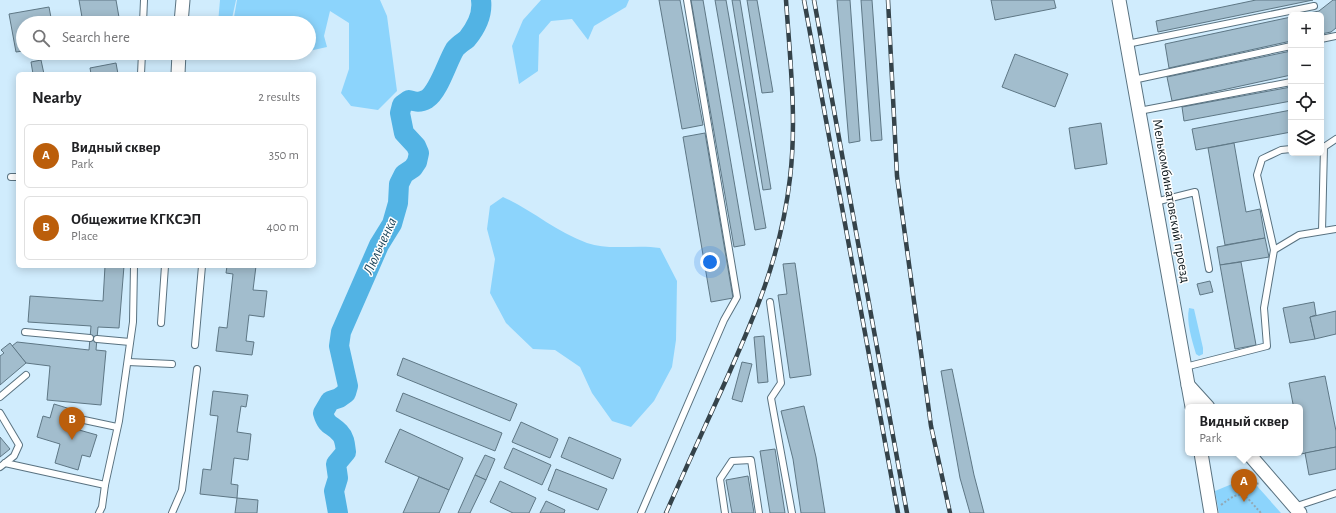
<!DOCTYPE html>
<meta charset="utf-8">
<style>
:root{--surface:#fff;--page:#f2f2f2;--text:#202124;--muted:#757577;--line:#e0e0e0;--accent:#bb5e0b}
body{margin:0;font-family:"Alegreya Sans",sans-serif;background:var(--page);color:var(--text)}
.controls{position:absolute;right:12px;top:12px;display:grid;overflow:hidden;border-radius:6px;box-shadow:0 2px 10px #0003}
.controls button{width:36px;height:36px;display:grid;place-items:center;padding:0;border:0;border-bottom:1px solid var(--line);background:var(--surface);color:var(--text);font:20px sans-serif}
.you{position:absolute;left:710px;top:262px;width:14px;height:14px;margin:-10px;border:3px solid #fff;border-radius:50%;background:#1a73e8;box-shadow:0 0 0 6px #1a73e833}
.badge{display:grid;place-items:center;width:26px;height:26px;border-radius:50%;background:var(--accent);color:#fff;font-size:13px;font-weight:700}
.pin{position:absolute;translate:-50% -33px;filter:drop-shadow(0 1px 2px #0008)}
.pin::after{content:'';position:absolute;top:21px;width:14px;height:12px;background:inherit;clip-path:polygon(0 0,100% 0,50% 100%)}
.popup{position:absolute;left:1185px;top:404px;width:118px;height:52px;box-sizing:border-box;display:grid;place-content:center;border-radius:6px;background:var(--surface);filter:drop-shadow(0 1px 3px #0005);font-size:13px;white-space:nowrap;color:var(--muted)}
.popup b{font-size:15px;color:var(--text)}
.popup::after{content:'';position:absolute;left:50%;top:100%;margin-left:-8px;border:8px solid transparent;border-top-color:var(--surface)}
.list{margin:0;padding:0;list-style:none}
h2{display:flex;justify-content:space-between;align-items:center;height:52px;margin:0;padding:0 16px;font-size:17px}
h2 small{font-size:13px;font-weight:400;color:var(--muted)}
.list li{display:grid;grid-template-columns:26px 1fr auto;gap:12px;align-items:center;box-sizing:border-box;height:64px;margin:0 8px 8px;padding:0 8px;border:1px solid var(--line);border-radius:6px}
.list b{display:block;font-size:15px;white-space:nowrap}
.list p{margin:0;font-size:13px;white-space:nowrap;color:var(--muted)}
.list em{font-size:13px;font-style:normal;color:var(--muted)}
.icon{flex:none;width:22px;height:22px;fill:none;stroke:currentColor;stroke-width:2;stroke-linecap:round;stroke-linejoin:round}
.map{position:relative;flex:none;width:1336px;height:513px;overflow:hidden}
.search{position:absolute;background:var(--surface);box-shadow:0 2px 10px #0003;left:16px;top:16px;width:300px;height:44px;display:flex;align-items:center;gap:10px;box-sizing:border-box;padding:0 14px;border-radius:22px;color:var(--muted);font-size:15px}
.panel{position:absolute;background:var(--surface);box-shadow:0 2px 10px #0003;left:16px;top:72px;width:300px;height:196px;border-radius:6px}
.map>svg:first-child{display:block}
.green{fill:#8cd4fc}
.lines{fill:none;stroke-linecap:round;stroke-linejoin:round}
.river{stroke:#52b3e4;stroke-width:20}
.building{fill:#a2bdcd;stroke:#5e7785}
.lane-casing{stroke:#597280;stroke-width:8}
.street-casing{stroke:#597280;stroke-width:15}
.path{stroke:#92a8b5;stroke-width:2;stroke-dasharray:2 2;stroke-linecap:butt}
.lane{stroke:#fff;stroke-width:6}
.street{stroke:#fff;stroke-width:13}
.rail-casing{stroke:#35434a;stroke-width:4.5}
.rail{stroke:#fff;stroke-width:3;stroke-dasharray:9;stroke-linecap:butt}
.labels{text-anchor:middle;dominant-baseline:central;stroke-width:3;stroke-linejoin:round;paint-order:stroke}
.street-label{font-size:14px;fill:#111c21;stroke:#fff}
.water-label{font-size:15px;font-style:italic;fill:#1c455a;stroke:#fff}
</style>
<div class="map">
<svg width="1336" height="513" viewBox="0 0 1336 513">
<rect width="100%" height="100%" fill="#d0ecfd"/>
<!-- green -->
<g class="green">
<path d="M220,0H236L231,23H218Z"/>
<path d="M237,0H380L387,16L397,91L378,110L351,106L341,93L349,69V23L330,11L324,36L327,47L309,51V23H233Z"/>
<path d="M541,0H629L626,7L594,26L588,40L572,19L551,21L539,35L538,71L519,84L512,46L523,20Z"/>
<path d="M503,197C532,210 556,232 587,243C610,251 636,244 660,248L677,281L676,340L672,367L654,401L631,427L612,421L592,393L580,367L555,350L533,349L506,323L490,293L495,259L487,229L490,206Z"/>
<path d="M1189,308L1194,309L1203,348V354L1199,356L1196,354C1192,340 1186,322 1189,308Z"/>
<path d="M1249,477L1281,513H1219L1215,491Z"/>
</g>
<g class="lines">
<!-- river -->
<path class="river" d="M338,513L334,491L338,478L336,464L346,452C345,445 345,438 340,433C332,424 327,427 323,413L330,401L339,398L346,393L348,386L339,346L341,332L379,245L392,224L398,203L399,184L404,174L413,168L417,162L419,153L416,146L404,133L400,113L402,105L409,100C416,102 420,103 427,99C439,91 447,62 455,49C458,45 463,42 467,39C476,28 483,14 481,0"/>
</g>
<!-- building -->
<g class="building">
<path d="M79,0H116L120,23H83Z"/>
<path d="M659,0H680L703,125L682,129Z"/>
<path d="M691,0H703L745,245L734,247Z"/>
<path d="M715,0H726L766,228L755,230Z"/>
<path d="M732,0H740L771,189L763,190Z"/>
<path d="M747,0H757L773,92L762,93Z"/>
<path d="M837,0H850L860,141L849,143Z"/>
<path d="M861,0H872L882,140L871,141Z"/>
<path d="M991,0H1054L1056,8L995,20Z"/>
<path d="M1256,0H1313L1158,32L1156,21Z"/>
<path d="M1333,0H1336V28L1331,32L1321,34V15H1300L1319,11Z"/>
<path d="M49,7L52,23H23V51L16,52L9,14Z"/>
<path d="M1291,17V41L1169,68L1165,44Z"/>
<path d="M1291,51V75L1172,101L1167,77Z"/>
<path d="M1015,54L1068,74L1055,107L1002,87Z"/>
<path d="M41,60L44,74H33L31,62Z"/>
<path d="M116,63L118,74H91L90,68Z"/>
<path d="M1291,87V101L1184,121L1182,107Z"/>
<path d="M1291,110V132L1196,150L1192,129Z"/>
<path d="M1101,123L1107,164L1075,169L1069,128Z"/>
<path d="M705,133L733,298L711,302L683,137Z"/>
<path d="M1234,143L1246,212L1260,209L1265,238L1225,245L1208,148Z"/>
<path d="M1265,238L1269,257L1220,265L1217,247Z"/>
<path d="M1241,262L1256,345L1235,349L1220,265Z"/>
<path d="M795,263L811,375L790,378L778,295L787,294L783,264Z"/>
<path d="M105,266H124L119,328L98,327L96,350L106,351L101,405L47,400L50,366L26,363L12,346L17,342L89,350L91,326L28,322L30,296L103,301Z"/>
<path d="M227,266H256L253,290L267,291L264,317L249,315L246,341L254,342L252,355L216,351L219,327L227,328L233,274L226,273Z"/>
<path d="M1210,281L1213,292L1200,295L1197,284Z"/>
<path d="M1314,302L1316,315L1310,317L1315,339L1290,343L1283,308Z"/>
<path d="M1336,311V334L1315,339L1310,317Z"/>
<path d="M764,336L768,382L758,383L754,337Z"/>
<path d="M10,343L26,363L0,385V356L4,353L1,350Z"/>
<path d="M403,358L517,404L510,421L397,375Z"/>
<path d="M742,362L752,364L742,402L732,399Z"/>
<path d="M952,369L974,475L984,513H970L960,478L941,371Z"/>
<path d="M1325,376L1336,431V447L1301,454L1300,407H1292V405L1293,404L1289,383Z"/>
<path d="M213,391L248,395L246,407L241,406L237,432L251,434L248,460L234,458L231,484L238,485L237,498L200,494L203,469L211,470L218,416L210,415Z"/>
<path d="M403,393L502,433L495,451L396,411Z"/>
<path d="M54,404L77,411L72,428L97,435L90,457L82,455L78,470L55,463L60,444L37,437L43,416L50,418Z"/>
<path d="M804,406L816,457L825,513H801L793,459L781,411Z"/>
<path d="M521,422L558,439L550,458L512,442Z"/>
<path d="M400,429L463,458L449,490L385,462Z"/>
<path d="M0,437L10,449L0,457Z"/>
<path d="M569,437L621,459L613,479L561,457Z"/>
<path d="M1336,447V469L1309,475L1305,453Z"/>
<path d="M513,448L551,465L542,485L504,468Z"/>
<path d="M775,449L785,513H770L760,451Z"/>
<path d="M485,455L495,459L486,480L475,475Z"/>
<path d="M556,469L607,489L598,510L548,490Z"/>
<path d="M475,475L486,480L470,513H458Z"/>
<path d="M748,476L754,513H732L726,480Z"/>
<path d="M419,477L449,490L439,513H403Z"/>
<path d="M500,481L536,498L529,513H513L490,502Z"/>
<path d="M237,498L258,500L257,513H235Z"/>
<path d="M546,501L565,510L564,513H540Z"/>
</g>
<g class="lines">
<defs>
<g id="lane">
<path d="M143,23L144,0"/>
<path d="M1321,39L1336,36"/>
<path d="M1127,44L1314,6"/>
<path d="M141,74L142,53"/>
<path d="M1133,80L1291,46"/>
<path d="M1139,111L1291,82"/>
<path d="M11,177H18"/>
<path d="M1155,202L1195,192L1209,269"/>
<path d="M1322,231L1324,147L1336,139"/>
<path d="M1274,250L1257,175L1262,159L1281,150L1291,149"/>
<path d="M770,302L781,383L771,398L792,513"/>
<path d="M161,323L165,266"/>
<path d="M25,332L90,338"/>
<path d="M97,339L130,342"/>
<path d="M195,345L202,266"/>
<path d="M128,362L172,364"/>
<path d="M1185,367L1267,346L1264,308L1274,250L1299,235L1336,229"/>
<path d="M0,397L26,375"/>
<path d="M0,413L19,445L14,456L0,467"/>
<path d="M84,420L117,427"/>
<path d="M5,463L105,485"/>
<path d="M1294,507L1336,493"/>
<path d="M99,513L102,507L105,485L119,421L133,322L134,266"/>
<path d="M172,513L182,490L197,369"/>
<path d="M641,513L724,320L737,297L687,0"/>
<path d="M725,513L720,479L732,461L751,460L759,513"/>
</g>
<g id="street">
<path d="M1119,0L1192,407"/>
<path d="M181,23L183,0"/>
<path d="M178,74L179,53"/>
<path d="M1188,385L1208,407"/>
<path d="M1201,453L1211,513"/>
<path d="M1248,453L1300,513"/>
</g>
</defs>
<!-- lane casing -->
<use href="#lane" class="lane-casing"/>
<!-- street casing -->
<use href="#street" class="street-casing"/>
<!-- path -->
<g class="path">
<path d="M1244,495L1243,491L1245,488L1259,483"/>
<path d="M1221,505C1244,487 1244,495 1261,513"/>
</g>
<!-- lane -->
<use href="#lane" class="lane"/>
<!-- street -->
<use href="#street" class="street"/>
<defs>
<g id="rail">
<path d="M804,0L898,513"/>
<path d="M814,0L907,513"/>
<path d="M888,0L897,176L931,426L950,513"/>
<path d="M666,513C684,472 703,431 722,389C754,318 781,257 790,178C797,119 790,59 786,0"/>
</g>
</defs>
<!-- rail casing -->
<use href="#rail" class="rail-casing"/>
<!-- rail -->
<use href="#rail" class="rail"/>
</g>
<g class="labels">
<!-- street labels -->
<g class="street-label">
<text transform="translate(1171 201) rotate(80)">Мелькомбинатовский проезд</text>
</g>
<!-- water labels -->
<g class="water-label">
<text transform="translate(380 246) rotate(-65)">Люльченка</text>
</g>
</g>
</svg>
<div class="controls">
<button>+</button>
<button>−</button>
<button><svg class="icon" aria-label="locate" viewBox="0 0 24 24"><circle cx="12" cy="12" r="6"/><path d="M12 2v4M12 18v4M2 12h4M18 12h4"/></svg></button>
<button><svg class="icon" aria-label="layers" viewBox="0 0 24 24"><path d="M12 4l9 5-9 5-9-5zM3 14l9 5 9-5"/></svg></button>
</div>
<div class="you"></div>
<div class="pin badge" style="left:1244px;top:502px">A</div>
<div class="popup"><b>Видный сквер</b>Park</div>
<div class="pin badge" style="left:72px;top:440px">B</div>
<div class="search"><svg class="icon" aria-label="search" viewBox="0 0 24 24"><circle cx="10" cy="10" r="6"/><path d="M15 15l6 6"/></svg>Search here</div>
<section class="panel">
<h2>Nearby<small>2 results</small></h2>
<ul class="list">
<li><span class="badge">A</span><div><b>Видный сквер</b><p>Park</p></div><em>350 m</em></li>
<li><span class="badge">B</span><div><b>Общежитие КГКСЭП</b><p>Place</p></div><em>400 m</em></li>
</ul>
</section>
</div>
